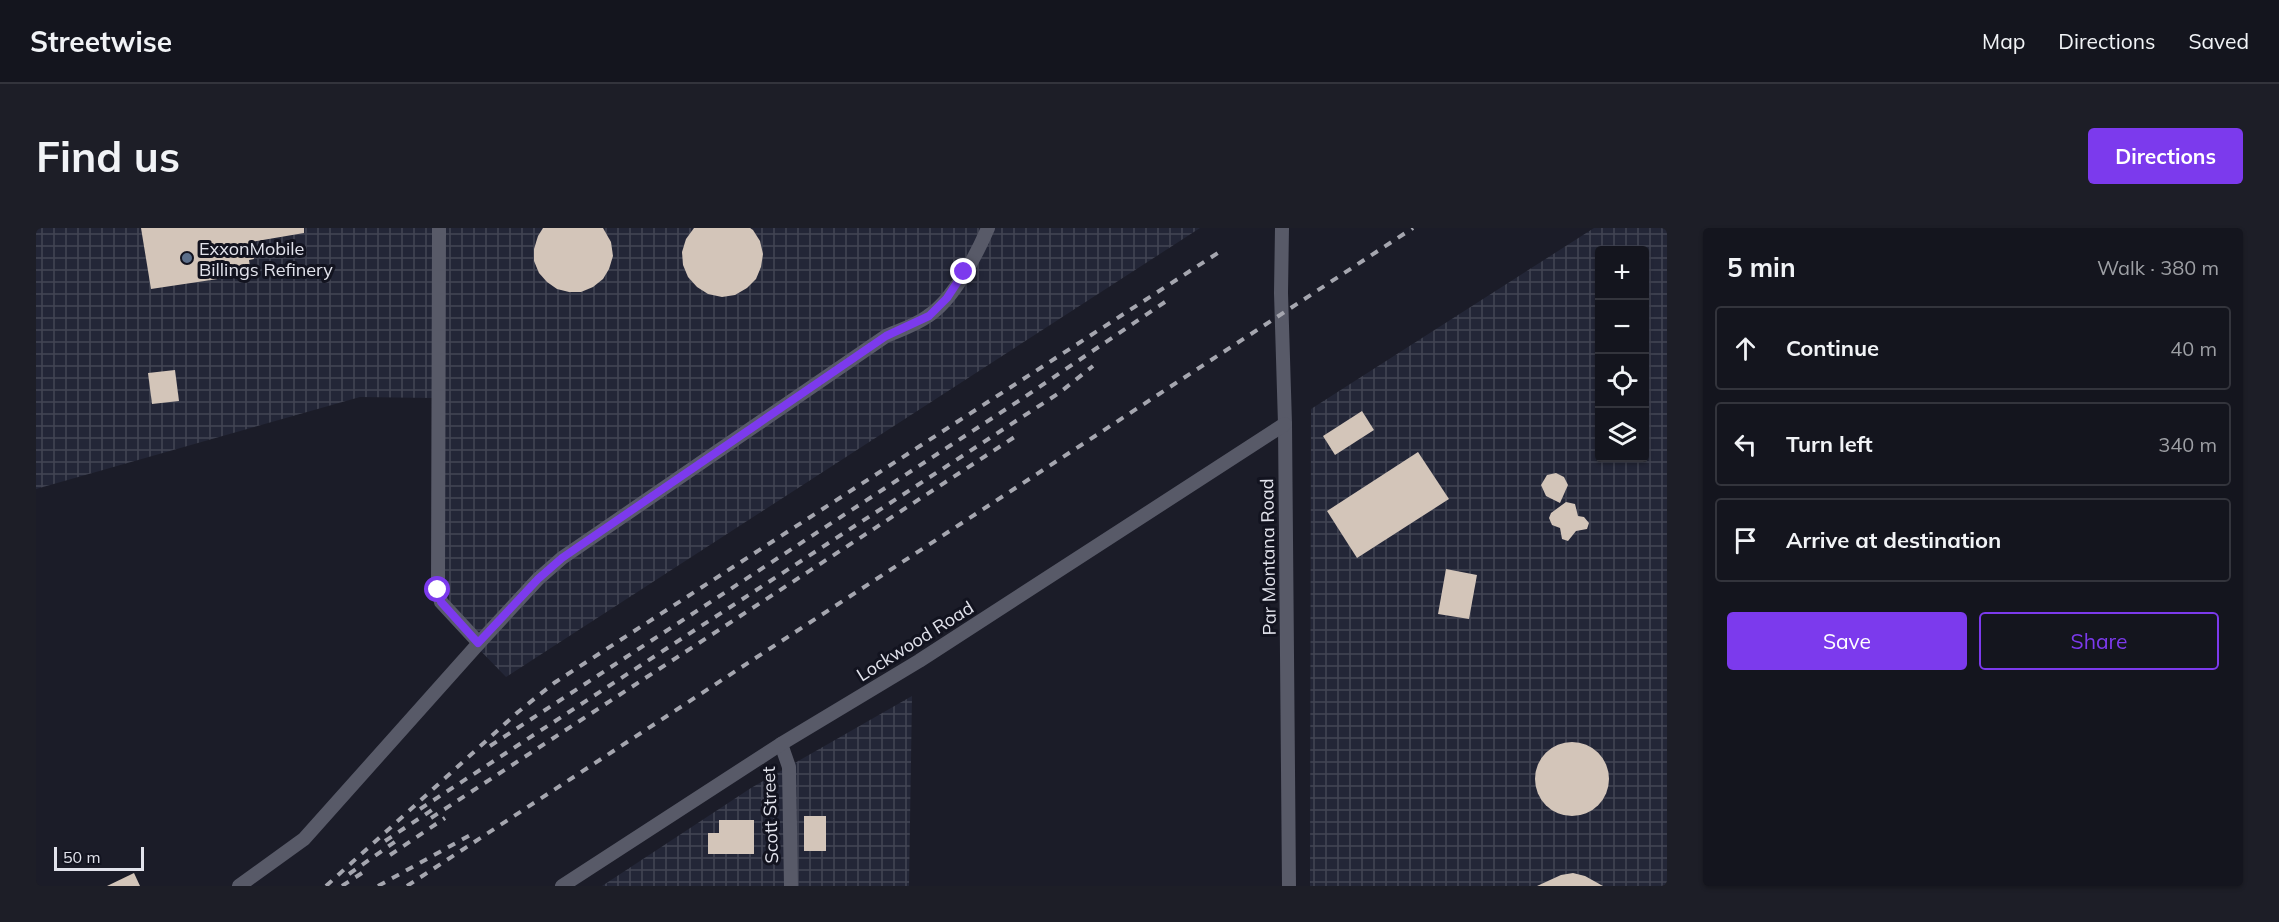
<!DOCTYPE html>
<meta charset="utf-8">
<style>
:root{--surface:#14151e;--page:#1d1e27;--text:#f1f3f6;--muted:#9d9fa4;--line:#33343c;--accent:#7c3aed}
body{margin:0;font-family:Mulish,sans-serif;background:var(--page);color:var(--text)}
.controls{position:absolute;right:18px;top:18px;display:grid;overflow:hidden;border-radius:6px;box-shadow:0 2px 4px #0004}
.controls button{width:54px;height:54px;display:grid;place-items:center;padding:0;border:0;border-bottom:2px solid var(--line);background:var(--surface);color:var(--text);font:30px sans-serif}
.scale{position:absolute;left:18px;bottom:15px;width:90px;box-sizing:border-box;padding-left:6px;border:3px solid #e2e3ec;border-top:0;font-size:16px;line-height:21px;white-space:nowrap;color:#e2e3ec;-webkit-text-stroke:4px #12131f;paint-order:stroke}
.stop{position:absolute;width:18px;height:18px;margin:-14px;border:4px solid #7c3aed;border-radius:50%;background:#fff}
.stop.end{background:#7c3aed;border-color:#fff;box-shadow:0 2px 6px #0008}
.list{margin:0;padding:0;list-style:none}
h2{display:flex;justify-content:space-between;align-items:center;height:78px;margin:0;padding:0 24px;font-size:26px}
h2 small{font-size:20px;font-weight:400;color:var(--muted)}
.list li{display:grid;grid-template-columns:39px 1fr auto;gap:18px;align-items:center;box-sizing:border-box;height:84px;margin:0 12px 12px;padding:0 12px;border:2px solid var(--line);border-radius:6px}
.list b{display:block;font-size:22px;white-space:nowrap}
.list em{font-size:20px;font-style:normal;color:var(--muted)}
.actions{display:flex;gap:12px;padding:18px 24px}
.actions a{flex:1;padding:14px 0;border:2px solid var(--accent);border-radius:6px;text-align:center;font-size:21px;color:var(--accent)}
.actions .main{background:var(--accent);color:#fff}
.icon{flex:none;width:33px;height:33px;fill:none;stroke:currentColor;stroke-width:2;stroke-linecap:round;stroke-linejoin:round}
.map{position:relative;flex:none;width:1631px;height:658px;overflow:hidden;border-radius:6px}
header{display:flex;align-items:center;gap:36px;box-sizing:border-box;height:84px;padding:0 30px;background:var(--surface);border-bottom:2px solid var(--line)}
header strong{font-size:28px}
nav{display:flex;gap:33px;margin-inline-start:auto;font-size:21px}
.intro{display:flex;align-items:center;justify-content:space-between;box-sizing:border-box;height:144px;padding:0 36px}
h1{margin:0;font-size:42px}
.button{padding:15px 27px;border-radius:6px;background:var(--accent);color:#fff;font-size:21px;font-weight:700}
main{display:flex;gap:36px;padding:0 36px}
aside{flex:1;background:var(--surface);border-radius:6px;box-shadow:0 2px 4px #0004}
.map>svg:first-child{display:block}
.industrial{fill:url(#industrial-grid);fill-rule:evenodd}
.building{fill:#d3c5b9}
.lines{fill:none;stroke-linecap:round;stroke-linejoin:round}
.minor{stroke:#585a68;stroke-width:14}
.rail{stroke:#a5a6af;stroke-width:4;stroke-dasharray:8 8;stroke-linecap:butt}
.route{stroke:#7c3aed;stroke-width:8}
.service-dot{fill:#5c6f8a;stroke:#12131f;stroke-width:2}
.labels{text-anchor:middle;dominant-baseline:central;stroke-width:6;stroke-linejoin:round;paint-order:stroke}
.poi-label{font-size:18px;fill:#e2e3ec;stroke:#12131f;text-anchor:start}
.street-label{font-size:18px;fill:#e2e3ec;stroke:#12131f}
</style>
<header>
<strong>Streetwise</strong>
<nav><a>Map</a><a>Directions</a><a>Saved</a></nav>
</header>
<div class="intro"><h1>Find us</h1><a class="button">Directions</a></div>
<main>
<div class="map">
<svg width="1631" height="658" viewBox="0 0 1631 658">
<defs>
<pattern id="industrial-grid" width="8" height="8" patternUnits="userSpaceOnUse" patternTransform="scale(1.5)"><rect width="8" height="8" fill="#232637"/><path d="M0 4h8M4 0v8" fill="none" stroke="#434554"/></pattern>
</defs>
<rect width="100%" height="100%" fill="#1b1c28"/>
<!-- industrial -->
<g class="industrial">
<path d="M0,0H1164L470,449L405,382L397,170L324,169L0,261Z"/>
<path d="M1558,0H1631V658H1274L1275,181ZM1564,22H1608V230H1564Z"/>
<path d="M876,468L873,658H566L715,560Z"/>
</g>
<!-- building -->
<g class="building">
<path d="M105,0H268V5L215,14L218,31L213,32L215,46L115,61Z"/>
<path d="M507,0H567L575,14L577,28L573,41L567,51L557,59L545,64H533L521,61L511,54L503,45L498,33V21L502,8Z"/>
<path d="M658,0H714L717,2L724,13L727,26L725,39L720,51L711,60L699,67L686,69L672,66L661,59L652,49L647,37L646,24L650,11Z"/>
<path d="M139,142L143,173L116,176L112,145Z"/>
<path d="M1326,183L1338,202L1299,227L1287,208Z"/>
<path d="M1382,224L1413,271L1321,330L1291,283Z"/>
<path d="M1520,245L1528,249L1532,257L1524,275L1510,268L1505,257L1511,247Z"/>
<path d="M1530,274L1539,276L1542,288L1548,289L1553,295L1551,301L1540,303L1532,313L1526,311L1524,300L1516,297L1513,290L1515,285Z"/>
<path d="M1410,341L1441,347L1433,391L1402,386Z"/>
<circle cx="1536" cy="551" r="37"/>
<rect x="768" y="588" width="22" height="35"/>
<path d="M683,592H718V626H672V605H683Z"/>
<path d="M98,645L104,658H71Z"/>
<path d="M1537,645L1549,648L1567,658H1501L1525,647Z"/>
</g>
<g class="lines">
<!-- minor -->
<g class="minor">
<path d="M403,0L402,362L405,374L443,415"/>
<path d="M1246,0L1245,65L1249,196L1253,658"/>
<path d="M745,516L753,539L755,658"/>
<path d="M203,658L268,611L443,415L502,351L526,330L850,108C864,102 880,97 892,88C917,72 940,28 952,0"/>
<path d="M526,658L745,516L883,433L1249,196"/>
</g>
<!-- rail -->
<g class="rail">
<path d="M454,518L987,170L1129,74"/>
<path d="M384,581L1023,165L1057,138"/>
<path d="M395,590L980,208"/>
<path d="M349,613L399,580"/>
<path d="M354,627L409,590"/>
<path d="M313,646L360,613"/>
<path d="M290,658L482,484L518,455L1188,21"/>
<path d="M306,658L326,645"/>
<path d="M342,658L436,606"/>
<path d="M371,658L1377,0"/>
</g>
</g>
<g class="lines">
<!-- route -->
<path class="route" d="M402,362L405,374L442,415L502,351L526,330L850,108L893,88L911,70L928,44"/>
</g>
<!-- markers -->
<circle class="service-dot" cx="151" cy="30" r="6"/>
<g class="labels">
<!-- poi labels -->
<g class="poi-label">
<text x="163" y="20">ExxonMobile<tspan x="163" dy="21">Billings Refinery</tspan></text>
</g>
<!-- street labels -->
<g class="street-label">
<text transform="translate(1232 329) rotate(-91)">Par Montana Road</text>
<text transform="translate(879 413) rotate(-32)">Lockwood Road</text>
<text transform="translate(734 587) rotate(-92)">Scott Street</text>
</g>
</g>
</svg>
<div class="controls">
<button>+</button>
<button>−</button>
<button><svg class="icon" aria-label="locate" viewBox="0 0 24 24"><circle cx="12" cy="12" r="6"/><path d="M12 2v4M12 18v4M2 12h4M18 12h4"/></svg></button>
<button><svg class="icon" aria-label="layers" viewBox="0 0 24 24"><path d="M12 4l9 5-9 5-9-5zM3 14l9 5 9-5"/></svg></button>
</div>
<div class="scale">50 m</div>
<div class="stop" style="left:402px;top:362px"></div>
<div class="stop end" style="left:928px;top:44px"></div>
</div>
<aside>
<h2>5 min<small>Walk · 380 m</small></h2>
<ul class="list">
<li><svg class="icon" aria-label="ahead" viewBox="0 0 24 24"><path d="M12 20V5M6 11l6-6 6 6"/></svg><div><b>Continue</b></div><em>40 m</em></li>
<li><svg class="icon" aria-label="left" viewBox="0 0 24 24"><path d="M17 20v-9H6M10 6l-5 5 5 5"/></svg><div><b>Turn left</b></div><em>340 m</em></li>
<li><svg class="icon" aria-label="arrive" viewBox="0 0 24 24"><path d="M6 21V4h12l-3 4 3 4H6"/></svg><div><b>Arrive at destination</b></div></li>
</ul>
<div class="actions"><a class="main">Save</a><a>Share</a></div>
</aside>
</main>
